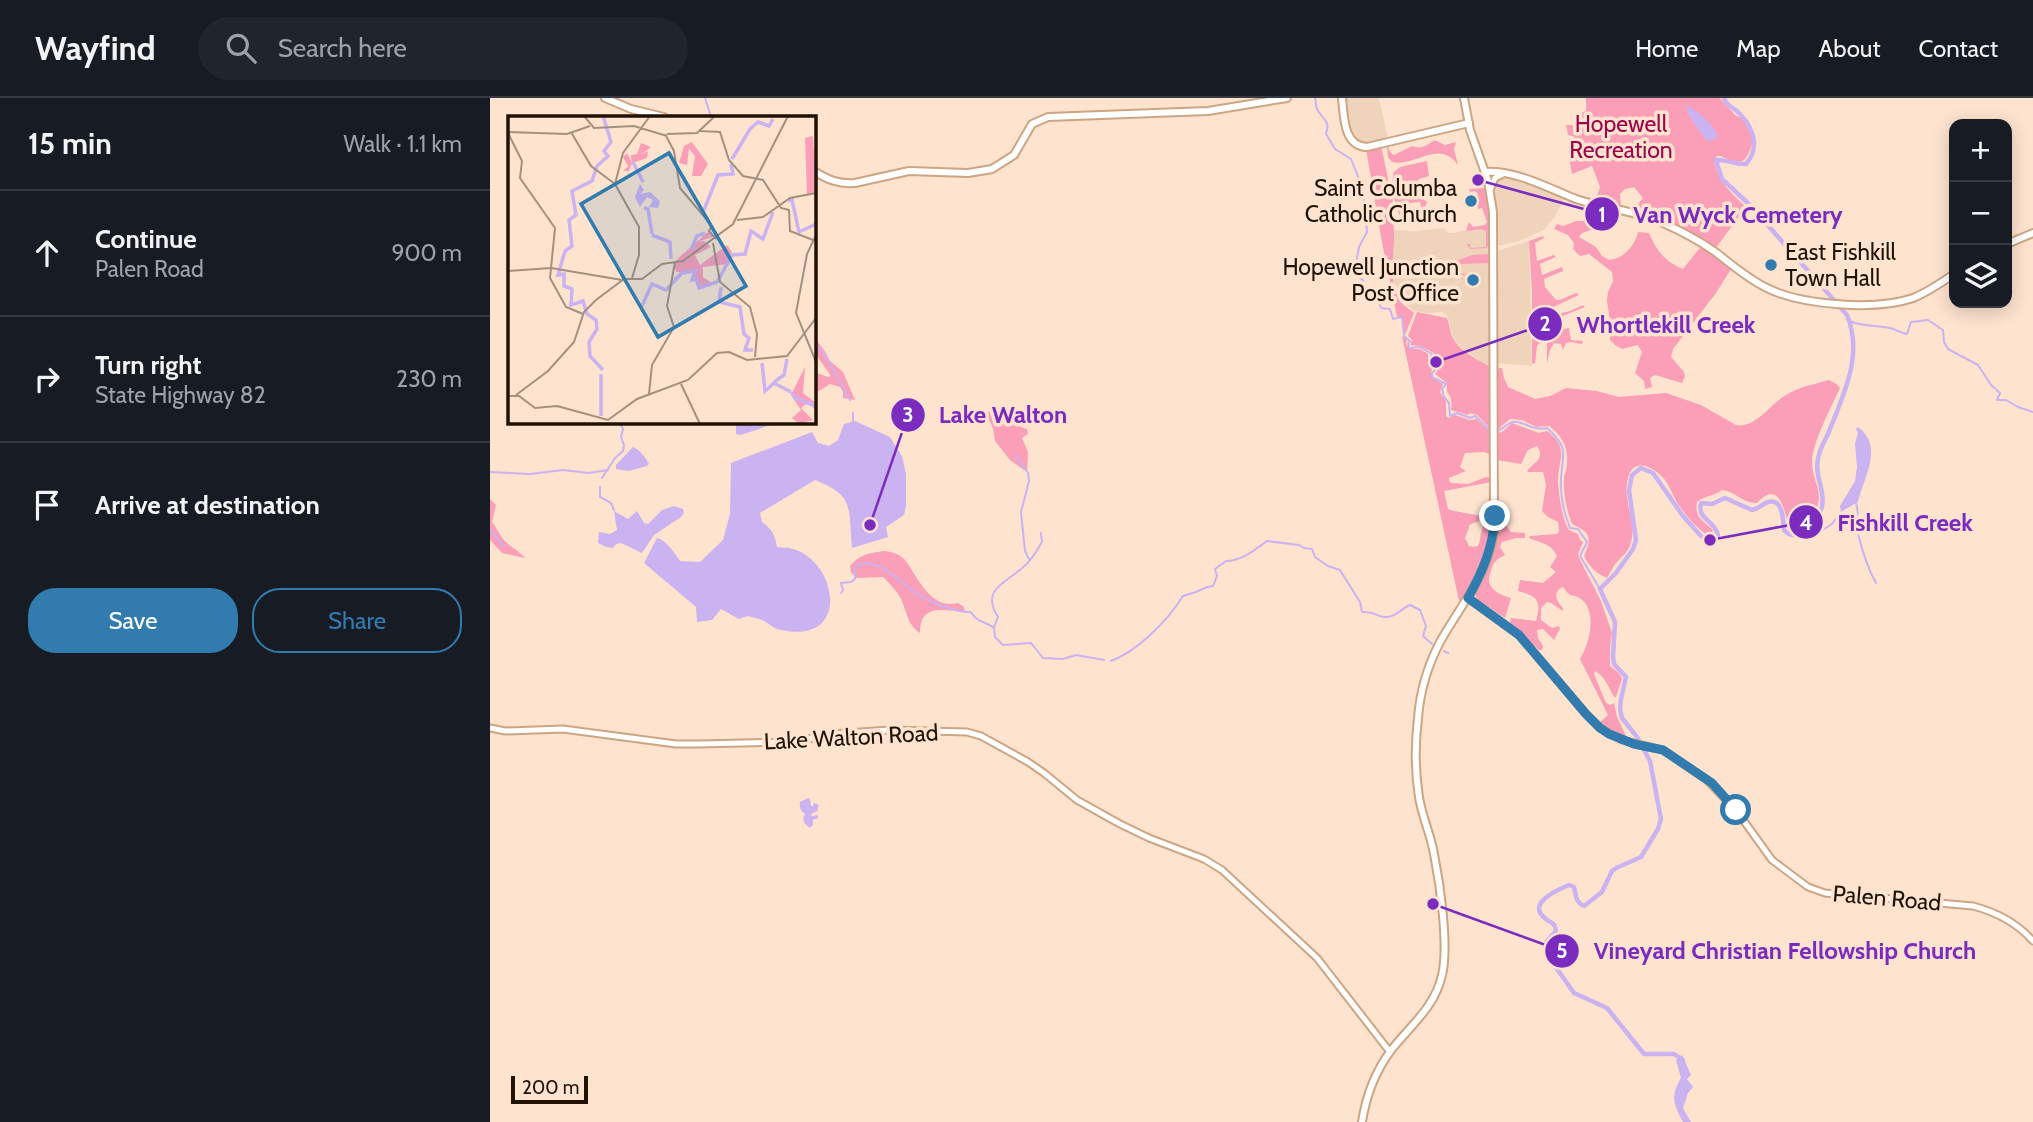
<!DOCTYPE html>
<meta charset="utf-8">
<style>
:root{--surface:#171b24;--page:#20242c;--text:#f1f3f6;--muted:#9ea1a6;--line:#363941;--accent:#317baf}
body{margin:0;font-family:Cabin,sans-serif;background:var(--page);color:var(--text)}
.controls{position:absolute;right:21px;top:21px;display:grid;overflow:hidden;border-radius:14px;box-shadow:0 4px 18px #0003}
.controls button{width:63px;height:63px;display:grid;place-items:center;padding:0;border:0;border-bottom:2px solid var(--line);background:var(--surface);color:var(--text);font:35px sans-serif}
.scale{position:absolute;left:21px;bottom:18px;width:77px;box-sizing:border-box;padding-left:7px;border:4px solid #201205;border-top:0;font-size:19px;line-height:24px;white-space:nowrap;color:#201205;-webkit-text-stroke:5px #fee4cf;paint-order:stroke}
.stop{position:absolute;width:21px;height:21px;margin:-16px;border:5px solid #317baf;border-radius:50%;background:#fff}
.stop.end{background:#317baf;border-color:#fff;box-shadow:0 2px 7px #0008}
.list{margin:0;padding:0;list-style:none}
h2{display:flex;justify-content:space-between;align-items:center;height:91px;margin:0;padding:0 28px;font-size:30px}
h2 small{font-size:23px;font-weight:400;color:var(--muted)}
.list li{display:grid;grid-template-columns:46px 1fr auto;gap:21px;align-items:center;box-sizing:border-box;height:126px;padding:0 28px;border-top:2px solid var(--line)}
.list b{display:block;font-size:26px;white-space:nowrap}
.list p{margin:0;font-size:23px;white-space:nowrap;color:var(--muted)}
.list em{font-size:23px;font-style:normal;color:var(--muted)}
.actions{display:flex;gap:14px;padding:21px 28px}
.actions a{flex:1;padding:16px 0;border:2px solid var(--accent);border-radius:28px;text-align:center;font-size:24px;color:var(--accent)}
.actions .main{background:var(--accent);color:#fff}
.icon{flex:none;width:38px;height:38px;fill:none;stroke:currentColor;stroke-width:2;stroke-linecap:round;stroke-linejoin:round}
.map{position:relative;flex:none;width:1543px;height:1024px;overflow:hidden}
header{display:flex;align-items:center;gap:42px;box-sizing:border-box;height:98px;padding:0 35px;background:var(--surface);border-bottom:2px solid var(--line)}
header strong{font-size:33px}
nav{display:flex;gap:38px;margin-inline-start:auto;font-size:24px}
.search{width:490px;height:63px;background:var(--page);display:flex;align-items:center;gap:18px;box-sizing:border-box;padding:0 24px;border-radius:38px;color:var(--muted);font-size:26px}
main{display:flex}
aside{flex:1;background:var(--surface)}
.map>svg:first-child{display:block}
.built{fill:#efd3bb}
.green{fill:#fb9eb7}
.water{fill:#cbb2f0}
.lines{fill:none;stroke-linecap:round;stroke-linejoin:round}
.stream{stroke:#cbb2f0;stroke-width:2}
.river{stroke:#cbb2f0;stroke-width:4.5}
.tertiary-casing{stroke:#cda583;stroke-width:9}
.secondary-casing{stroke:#cda583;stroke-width:10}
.tertiary{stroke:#fff;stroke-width:5}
.secondary{stroke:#fff;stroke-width:6}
.route{stroke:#317baf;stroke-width:9}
.poi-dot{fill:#317baf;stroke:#fee4cf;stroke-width:2.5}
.labels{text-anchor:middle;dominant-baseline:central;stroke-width:7;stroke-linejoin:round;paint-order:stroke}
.park-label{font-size:23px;fill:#9d044c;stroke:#fee4cf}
.poi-label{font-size:23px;fill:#201205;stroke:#fee4cf;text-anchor:end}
.street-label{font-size:23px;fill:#201205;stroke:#fee4cf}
.inset-river{fill:none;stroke:#cbb2f0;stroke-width:3.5}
.inset-road{fill:none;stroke:#a5907e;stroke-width:2}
.view{fill:#317baf;fill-opacity:0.15;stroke:#317baf;stroke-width:3.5}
.inset-edge{fill:none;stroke:#201205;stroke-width:3.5}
.leader{fill:none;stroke:#7b2cbf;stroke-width:2.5}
.callout-dot{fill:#7b2cbf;stroke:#fee4cf;stroke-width:2.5}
.mark-label{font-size:21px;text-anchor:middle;font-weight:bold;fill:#fff}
.callout-label{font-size:24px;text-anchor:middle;font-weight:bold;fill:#7b2cbf;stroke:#fee4cf;stroke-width:7;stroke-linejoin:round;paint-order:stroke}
</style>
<header>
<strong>Wayfind</strong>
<div class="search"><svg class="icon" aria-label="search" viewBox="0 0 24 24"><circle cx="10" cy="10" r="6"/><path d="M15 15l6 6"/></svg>Search here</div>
<nav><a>Home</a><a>Map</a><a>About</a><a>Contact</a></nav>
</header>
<main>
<aside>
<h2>15 min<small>Walk · 1.1 km</small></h2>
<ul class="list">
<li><svg class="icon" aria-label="ahead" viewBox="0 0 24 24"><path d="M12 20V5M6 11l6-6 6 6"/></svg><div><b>Continue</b><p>Palen Road</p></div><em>900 m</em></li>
<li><svg class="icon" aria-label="right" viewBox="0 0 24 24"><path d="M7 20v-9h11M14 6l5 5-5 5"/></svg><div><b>Turn right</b><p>State Highway 82</p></div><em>230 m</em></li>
<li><svg class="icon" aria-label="arrive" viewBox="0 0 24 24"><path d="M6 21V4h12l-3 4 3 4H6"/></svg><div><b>Arrive at destination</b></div></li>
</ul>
<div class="actions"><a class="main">Save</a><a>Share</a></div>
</aside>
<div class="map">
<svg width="1543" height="1024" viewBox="0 0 1543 1024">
<rect width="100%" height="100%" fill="#fee4cf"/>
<!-- built -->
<g class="built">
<path d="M853,0H889L898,41L869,46L859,32Z"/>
<path d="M1013,78L1047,89L1071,98L1073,103L1064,120L1054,132L1029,143L1008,148L1006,147V108L1003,88L1007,80Z"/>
<path d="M999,128L1000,223L1001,268L993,265L967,246L963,239L958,219L952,214L936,215L924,213L912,203L904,183L903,157L904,132L927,133L955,130L956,134L962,135Z"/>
<path d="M1039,143L1042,268L1008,265L1006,153Z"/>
</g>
<!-- green -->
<g class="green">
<path d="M1096,0H1230L1245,17L1254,21L1263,42C1258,63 1252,70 1231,58H1227L1224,62C1228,83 1240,94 1256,109L1225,151C1201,131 1172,122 1144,111L1153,100L1144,89L1135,91L1130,96L1131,109L1106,102L1110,89L1102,68L1082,76L1078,55L1085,41L1083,38L1078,37L1076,27H1086V17L1096,13Z"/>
<path d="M945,42L955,47L966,44L964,51L968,67C948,40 925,70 902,64L898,59L897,47L901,55L904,57L922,48C933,52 936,47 945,42Z"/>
<path d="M889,47L892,52L903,104L899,106C901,115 904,124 904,133C905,156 897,183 911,204C915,209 920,211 924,215L915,237L913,229V219H907L891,139L876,51Z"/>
<path d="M937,63L939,78L929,81L926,87L929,98L937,104L935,109L937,117L926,118L932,114L930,104L920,105L918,108L919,116H921L923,125L914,124C906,115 900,86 904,74L910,69Z"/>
<path d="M995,90L998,108L999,147L996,150L980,151L977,146H980V150L996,149V133L991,131L976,133L979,124L983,129L995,127L997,124L992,110L988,111V96L985,93L980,94L979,91Z"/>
<path d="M1105,110L1123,113L1101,132L1092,135L1089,139L1106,149L1112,158L1119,162C1133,161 1145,148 1148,134L1159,135C1167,153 1174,163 1193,171L1212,147L1241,171L1226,195L1183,251L1181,259L1194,274L1195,278L1192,285L1165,277L1160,280L1162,289L1155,291L1154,283L1145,275L1152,254L1148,247L1132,251L1125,247L1120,242V223L1117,203L1118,194L1123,183L1122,174L1099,156L1090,158L1083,151L1084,145L1078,137L1064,131L1067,126L1073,128L1086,123H1096L1101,120Z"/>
<path d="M1053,138L1054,140L1045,145L1047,163L1064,157L1066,159L1050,166L1052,177L1072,169L1073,171V173L1054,181L1055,189L1066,202H1070L1086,195L1089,197L1061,210V214L1065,217L1080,213L1093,207L1095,209L1063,222L1058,229L1061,234L1079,230L1081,242L1093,243L1092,246L1081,244L1076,245L1073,252L1071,246L1064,245L1060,252L1057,266V243L1052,241L1047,248L1045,265L1043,266L1042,264V195L1039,143Z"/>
<path d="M997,156L999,158V165L971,166V175L977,177H962L961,184V167L963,164L982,157Z"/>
<path d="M927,214L957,220C960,227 960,236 964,242C969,252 991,264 1001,269V331L987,317L980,315L978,317L961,312C962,306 962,299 957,294V285L945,276L951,267L946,263L942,261L944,255L930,248L920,247L922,242L918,238Z"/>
<path d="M912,238L917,241L916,246L920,251H930L938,256V263L944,268L941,274L942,280L953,286L950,294L956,304V318L959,320L965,317L980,322L986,321L1002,335V357L994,354L975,355L970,369L976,373L959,380V383L961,385L978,386L996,379L1001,380L1002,384L954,393L958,411L964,413L992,418L989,423L979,427V430L975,440L979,448L983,449L988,448C992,439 989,427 1000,424L1002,426C998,453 988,484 969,503Z"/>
<path d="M324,239L334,252L340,263L353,274L365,302L353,300V294L350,289L340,286L324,296V274L338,279L341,278L325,255Z"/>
<path d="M1009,270H1012L1014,280L1018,289L1045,301L1060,298L1076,290L1107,293L1129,299L1176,295L1211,307L1246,327C1266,331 1280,306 1296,297C1309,289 1325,286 1339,282L1348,287L1350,290C1342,307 1323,344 1322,362C1321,384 1338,395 1322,420C1318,426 1313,431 1306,432L1298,428C1295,412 1289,381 1267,405C1254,406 1245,393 1232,392C1223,399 1215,397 1207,404C1204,421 1214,422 1223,432L1221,436L1217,437C1209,432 1196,418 1191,410C1184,402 1181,390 1175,382C1165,369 1143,358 1138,380C1132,402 1147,424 1141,444C1139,454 1131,459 1125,466C1122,471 1120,475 1117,480C1105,475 1100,469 1094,458C1102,439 1101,435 1082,426C1077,413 1073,396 1074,382C1074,372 1074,381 1076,372C1080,353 1074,339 1059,328L1047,329L1032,322L1020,321L1007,332V272Z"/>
<path d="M512,309L520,311C527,320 522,327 537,331L538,336L532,340L538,354L537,374L520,362L505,343L503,330L496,315Z"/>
<path d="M1022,325L1049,335L1057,333C1080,350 1068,361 1068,383C1069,397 1072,421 1079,432L1088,436L1090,442L1093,444L1088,456L1090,462L1111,503L1122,535L1120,549V568L1130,576L1132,581L1126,599H1124C1119,590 1114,577 1105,573L1104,576L1116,605L1120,607L1124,605L1127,619L1138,642L1123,636L1109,625L1118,617L1090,561C1099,547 1108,514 1091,501C1081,494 1083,503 1073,489C1062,494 1066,503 1073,510V513L1061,505L1057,504L1051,510V522L1062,530L1069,528L1070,531L1064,542L1053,531L1047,532L1048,540L1053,548L1052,552H1049L1020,525L1021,520L1046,523C1052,502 1047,498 1028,493L1030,482L1053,485L1066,474L1060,469L1067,458C1061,445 1051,445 1039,440L1040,438L1067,436L1069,433L1068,424L1058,419L1052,413L1056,387L1053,374H1038L1037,373C1043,365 1056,361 1047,348L1038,352L1031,366L1007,362V335L1012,334Z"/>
<path d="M0,401L6,407L2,424C7,430 11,440 16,444C23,450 29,453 35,460L12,455L0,442Z"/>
<path d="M1010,424H1014L1021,434L1035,435V440H1026L1012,444L1010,449L1015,457C1012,459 1008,460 1006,463C1003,465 1002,470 1001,473C994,489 1007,496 1021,500L1015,520L987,501L985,497L998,468L1008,426Z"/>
<path d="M395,453C402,454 410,456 415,462C428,479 440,512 468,505L473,508L476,514C455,513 430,504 430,535C417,526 417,514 411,501C407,493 400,486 393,479L367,480L361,474L360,468C370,456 380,455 395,453Z"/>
</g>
<!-- water -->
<g class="water">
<path d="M1196,8C1208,12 1226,28 1228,40L1220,43L1216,42C1210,33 1196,16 1196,8Z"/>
<path d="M365,323L400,339L412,358L416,376V408L414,417L396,429L398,439L362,450C358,411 366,398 325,382L270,415L272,424C282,431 285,437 287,449C292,450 298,449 303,451C347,463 362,547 291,532C283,531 279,525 272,522C267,520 262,519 257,518L249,521L231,511L222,522L207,524L206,509L154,465L167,440C178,443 184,455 190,463L210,464L233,442L240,416L241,365L322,334L328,345L339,348L348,342L354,326Z"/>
<path d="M246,324H289L251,337L246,336Z"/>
<path d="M1368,329C1395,349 1373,380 1368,404L1354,412L1350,411V408L1365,383L1367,369L1365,346L1368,335L1366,331Z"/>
<path d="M143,349C150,352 155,359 159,366L157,368L139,373L126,371V367Z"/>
<path d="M184,408L193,411L194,415L191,419L164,437L152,455L131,445L126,446L123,450L116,449L108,445L109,434L120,436L127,432L124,413L138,421L147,413L154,425L158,426L172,412Z"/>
<path d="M318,700L320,701L321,708H323L324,705L329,707L327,713L321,716L322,718L328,717V720L323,722V727L320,730L315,726L313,720L315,716C311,714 309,708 310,704Z"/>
<path d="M1192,957L1201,977L1197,981L1203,989L1198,995L1193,1010L1201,1024H1193C1184,1007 1180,998 1191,980L1186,962Z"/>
</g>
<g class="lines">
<!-- stream -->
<g class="stream">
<path d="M215,0L221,19"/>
<path d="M825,0C826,4 826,8 827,11C832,21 841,22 836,36L845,51L861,61L873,91L877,134L869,149L864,176L873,182L872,191L879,194L886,195L891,201L889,205L891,210L900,211L903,221L912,219L914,238L920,243L918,245L919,250L930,249L942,256L939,264H946L949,268L942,275V279L956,286L952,291L954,299L959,305L960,318L967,315L980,320L985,318L1000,332"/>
<path d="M1360,223C1372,229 1387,227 1400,230C1406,231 1410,235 1417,236L1421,224L1438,222L1453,232L1454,244L1458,251L1488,267L1501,287L1510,295L1507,302H1516L1528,309L1543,314"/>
<path d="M324,243L339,264L360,302"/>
<path d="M363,325V315"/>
<path d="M1005,334C1013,332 1019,322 1027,324C1039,326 1044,333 1057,330C1079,350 1073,354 1071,380C1070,396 1074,415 1080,430L1088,431L1097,444L1090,458L1110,491"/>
<path d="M526,357L538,375L539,383L531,414L535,453L539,461"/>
<path d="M0,374L40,376L73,372L99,375L118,372"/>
<path d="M112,380L125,360L133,353L134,347L131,339L133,331L129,324"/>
<path d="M110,389V399L121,405L124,412"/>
<path d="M1365,403C1371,414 1365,425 1368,436C1372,452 1378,471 1386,485"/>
<path d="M1320,429L1324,430L1328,435L1342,426L1354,410"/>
<path d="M0,432L14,448"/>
<path d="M351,495L353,492L351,485L361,484L365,481V471L367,467C393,458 413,490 434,500C448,507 466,514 481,514C487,525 496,523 504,530L505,539L513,547L541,545L553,560L573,561L586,557L614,562"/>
<path d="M504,529L508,519C491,493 513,486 531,471C539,465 547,453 552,444L551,435"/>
<path d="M954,553L958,555"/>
<path d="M621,563C648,553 678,522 693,498L706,494L717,489L723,488L727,478L725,471L736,463C751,463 765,452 777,443L809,447L814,450L822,451L825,459L838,468L850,472L870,504L872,514C886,513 884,518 894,519C904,520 911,511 920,507L930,512L936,528L933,538L942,546"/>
</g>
<!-- river -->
<path class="river" d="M1193,962L1184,956H1154L1117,910L1084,895L1065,868L1056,848L1057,843L1066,833C1065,824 1062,826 1056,821C1035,806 1067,792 1079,787L1084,789C1086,797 1085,804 1094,808L1112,794L1122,773L1126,770L1151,759L1168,731L1171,721L1160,663L1147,639L1132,620L1130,611L1131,601L1136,579L1124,566L1123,559L1125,524L1110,491L1126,475L1143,451L1146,442L1139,392L1142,377L1151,370L1163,375L1193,418L1211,438L1220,442L1228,437C1224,421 1207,422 1211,405L1222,406L1235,400L1262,412C1269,411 1272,406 1278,404C1294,400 1293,424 1294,432C1299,437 1301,438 1308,436C1315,434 1321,429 1325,423C1343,399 1323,383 1328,361C1329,352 1334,344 1338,336C1353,297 1374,258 1357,217L1260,107L1232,81L1226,62C1236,61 1245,67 1256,66C1270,50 1264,30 1249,15C1243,9 1237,9 1234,0"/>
<defs>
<g id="tertiary">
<path d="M1000,92L1005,80L1015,75"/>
<path d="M978,500L1029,537L1096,616L1110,630L1132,642L1173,652L1217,682L1246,712L1282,762L1318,789L1335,795L1483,808C1506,814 1527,825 1543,843"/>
<path d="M0,630L15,633L73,631L186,646H209L303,644L342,636L399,632L477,634L491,638L538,664L554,675L587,702L630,726L659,740L714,761L732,772L827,860L900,954"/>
</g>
<g id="secondary">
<path d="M115,0L141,11L174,19"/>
<path d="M852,0C854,18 853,48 877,49L979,25"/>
<path d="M324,73C338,82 348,86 365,85L419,73L478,75L502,71L524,57L542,26L558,19L718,13L797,0"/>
<path d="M995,74C1026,72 1058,90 1086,101C1115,111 1145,112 1173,125C1191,133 1208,142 1224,153C1241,166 1258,181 1277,190C1311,207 1386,213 1423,200C1438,194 1451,185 1464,176"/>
<path d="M1517,146L1543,135"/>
<path d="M872,1024C876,998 886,972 902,951C921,927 945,909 952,877C959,848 950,786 944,756C941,737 932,719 929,699C925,674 925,645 928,620C930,594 938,567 950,544C970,508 997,478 1004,435L1003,114L998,83L980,32L974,0"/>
</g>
</defs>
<!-- tertiary casing -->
<use href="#tertiary" class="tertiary-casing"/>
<!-- secondary casing -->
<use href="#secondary" class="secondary-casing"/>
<!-- tertiary -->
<use href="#tertiary" class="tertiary"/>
<!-- secondary -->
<use href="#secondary" class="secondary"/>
</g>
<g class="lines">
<!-- route -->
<path class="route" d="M1005,418C1003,449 993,473 978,500L1029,537L1096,616L1110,630L1119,636L1144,646L1173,652L1222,685L1246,712"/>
</g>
<!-- markers -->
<g class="poi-dot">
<circle cx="981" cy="103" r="7"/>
<circle cx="1281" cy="167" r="7"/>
<circle cx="983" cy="182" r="7"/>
</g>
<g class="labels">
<!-- park labels -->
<g class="park-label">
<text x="1131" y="26">Hopewell<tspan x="1131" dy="26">Recreation</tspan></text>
</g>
<!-- poi labels -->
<g class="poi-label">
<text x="967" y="90">Saint Columba<tspan x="967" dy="26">Catholic Church</tspan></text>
<text x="1295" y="154" text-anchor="start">East Fishkill<tspan x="1295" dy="26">Town Hall</tspan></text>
<text x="969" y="169">Hopewell Junction<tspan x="969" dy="26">Post Office</tspan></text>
</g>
<!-- street labels -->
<g class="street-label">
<text transform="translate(361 639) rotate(-3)">Lake Walton Road</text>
<text transform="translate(1397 800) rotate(5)">Palen Road</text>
</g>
</g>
<!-- overview -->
<g transform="translate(18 18)">
<rect width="308" height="308" fill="#fee4cf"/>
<path d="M305,20L308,77L299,80L297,22ZM184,26L200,48L193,60H184L187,40L181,33L179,49L171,47L176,30ZM133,27L143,31L133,39L140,35L139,42L124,47L121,55H115L120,50L115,41L119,37L124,47L123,39L129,38ZM201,115L205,121L189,126L196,125L203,131L187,139L192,149L219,129L224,136L221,148L195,151V161L204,167L192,172L189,163L184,164L186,154L164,164L172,156H168L166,146ZM297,251L295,277L308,287V295L301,286L293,292L305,304L291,308L284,302L293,294L283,279Z" fill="#fb9eb7"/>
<path d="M132,68L136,74L132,78L142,76L152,85L150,92L141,91L145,84L139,81L132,91L127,81Z" fill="#cbb2f0"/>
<path class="inset-river" d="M224,43L242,13L250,6L261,10L265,3M125,46L135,66M280,85L284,84L291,116L308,108M136,92L140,93L144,118M196,94L210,59L225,58L223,48M144,119L162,126L163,143M183,134L189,120L197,117M213,171L211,186L232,191L236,218L241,222L237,234H245M134,190L144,168L158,174L174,157L187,155L184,164L188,163L191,172L209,166L224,139L237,138L243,115L255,123L265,96M254,247L257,275L266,267L283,276M95,254L82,240L81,226L89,213L88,204L79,198L75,185L63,189L64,173L56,170V158L50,159L57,135L64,130L61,104L68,99L64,75L84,65L89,50L100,40L96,35L103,26L95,0M93,258V300M266,266L276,259L279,243M284,276L287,282L308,290"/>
<path class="inset-road" d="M76,0L86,12L126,10L159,20M192,15L212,16L221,44L235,60L255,64L273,92L281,94L282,115L305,124M0,16L59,18L82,10M63,16L83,50L107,68M0,17L14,45L12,62L47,112L42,162L58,191L75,198M157,18L166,35L172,72L204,110L201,115L208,123M159,18L189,17L207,0M229,104L255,101L282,82L308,77M308,119L299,138L288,197L308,246M205,127L212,166L242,191L249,218L247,241M0,155L43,152L114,164M124,162L131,139V111L107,68L115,37L142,0M308,179V201M173,268L192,308M141,278L144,249L166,211L159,190L167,146M8,279L40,255L66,226L76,196L88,184L116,163H134L154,148L175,145L225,108L280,0M0,280H11L27,292L49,290L100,304L129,283L180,264L209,237L221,236L239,244L279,240L308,202"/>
<path class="view" d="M161,37L238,170L150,221L73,88Z"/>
<rect width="308" height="308" class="inset-edge"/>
</g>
<!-- callouts -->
<path class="leader" d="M988 82L1112 116M946 264L1055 226M380 427L418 317M1220 442L1316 424M943 806L1072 853"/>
<g class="callout-dot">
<circle cx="988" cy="82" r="7"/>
<circle cx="946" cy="264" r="7"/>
<circle cx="380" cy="427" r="7"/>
<circle cx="1220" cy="442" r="7"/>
<circle cx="943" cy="806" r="7"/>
<circle cx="1112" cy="116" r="18"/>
<circle cx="1055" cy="226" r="18"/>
<circle cx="418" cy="317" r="18"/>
<circle cx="1316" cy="424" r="18"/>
<circle cx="1072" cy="853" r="18"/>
</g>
<g class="mark-label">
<text x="1112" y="124">1</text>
<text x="1055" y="233">2</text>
<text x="418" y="324">3</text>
<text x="1316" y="432">4</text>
<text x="1072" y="860">5</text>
</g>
<g class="callout-label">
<text x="1248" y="125">Van Wyck Cemetery</text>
<text x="1176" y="235">Whortlekill Creek</text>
<text x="513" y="325">Lake Walton</text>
<text x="1415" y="433">Fishkill Creek</text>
<text x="1295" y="861">Vineyard Christian Fellowship Church</text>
</g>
</svg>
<div class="controls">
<button>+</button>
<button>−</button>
<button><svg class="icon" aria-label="layers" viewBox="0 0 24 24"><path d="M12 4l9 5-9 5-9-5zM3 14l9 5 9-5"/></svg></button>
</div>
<div class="scale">200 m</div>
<div class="stop" style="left:1246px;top:712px"></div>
<div class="stop end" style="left:1005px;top:418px"></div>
</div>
</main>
